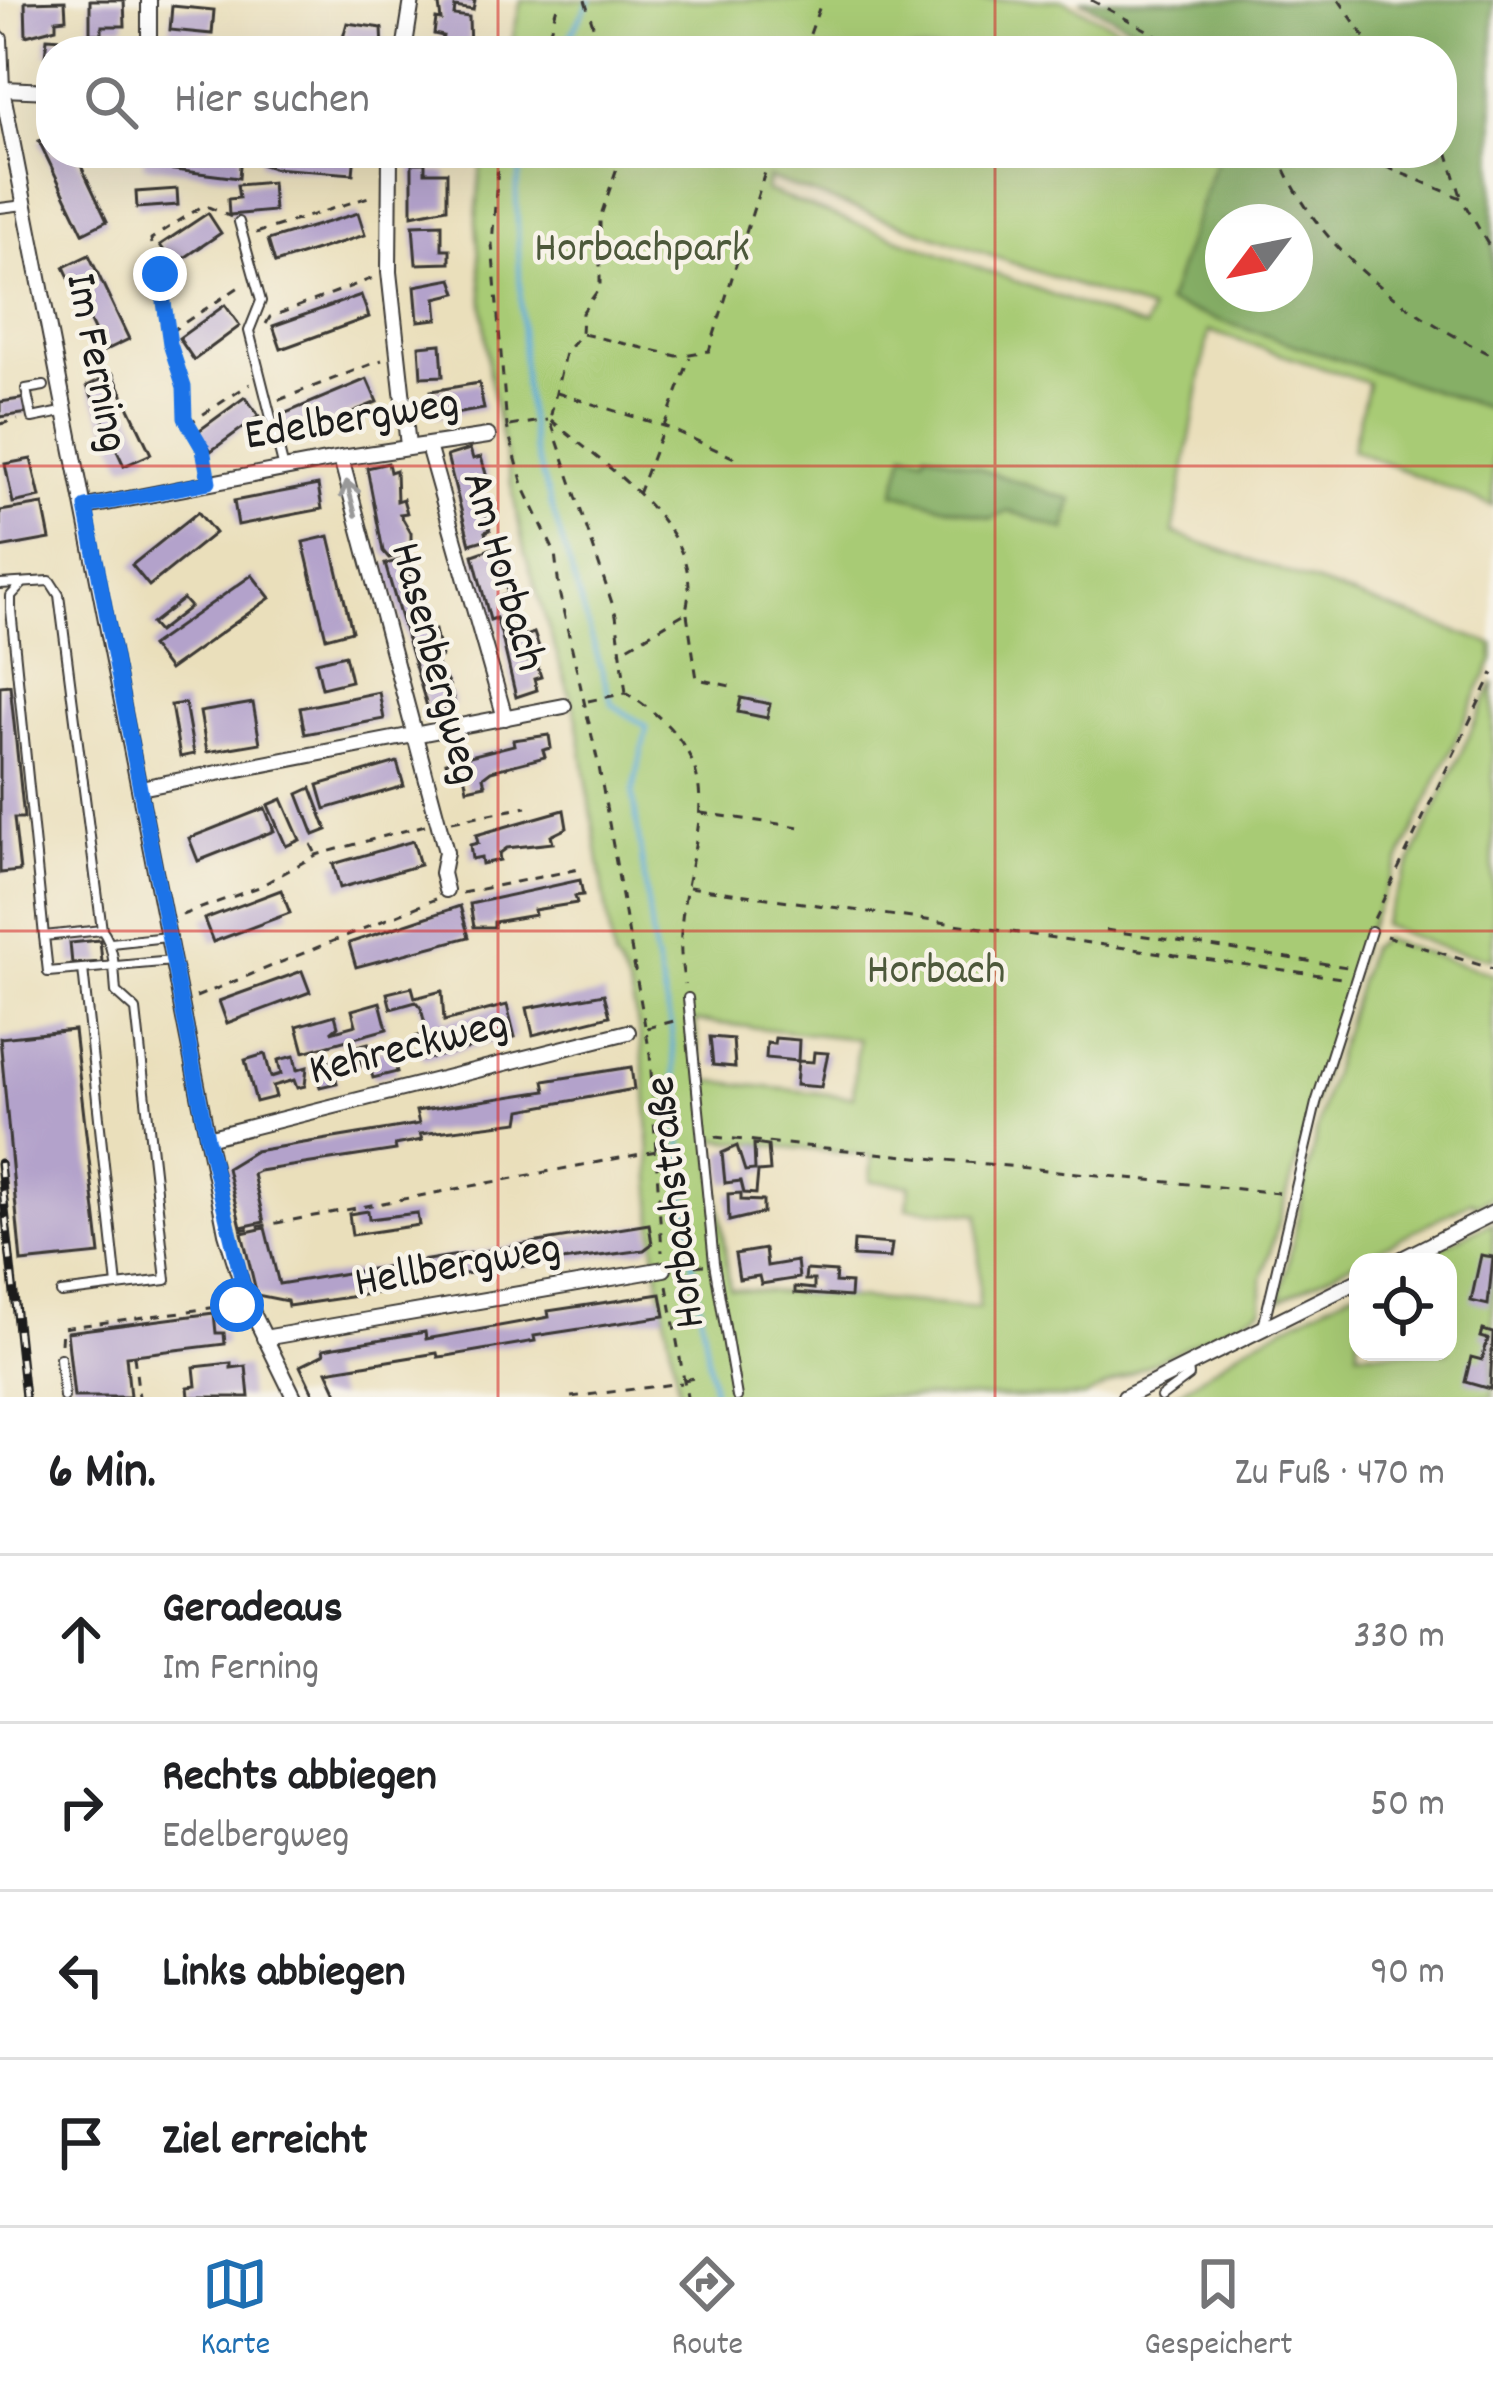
<!DOCTYPE html>
<html lang="de">
<meta charset="utf-8">
<style>
:root{--surface:#fff;--page:#f6f6f6;--text:#202124;--muted:#757577;--line:#e0e0e0;--accent:#1f6fb2}
body{margin:0;font-family:Dekko,sans-serif;background:var(--page);color:var(--text)}
.controls{position:absolute;right:36px;bottom:36px;display:grid;overflow:hidden;border-radius:24px;box-shadow:0 12px 48px #0002}
.controls button{width:108px;height:108px;display:grid;place-items:center;padding:0;border:0;border-bottom:3px solid var(--line);background:var(--surface);color:var(--text);font:60px sans-serif}
.compass{position:absolute;left:1205px;top:204px;width:108px;height:108px;border-radius:50%;background:var(--surface);box-shadow:0 12px 48px #0002;rotate:238deg}
.stop{position:absolute;width:36px;height:36px;margin:-27px;border:9px solid #1a73e8;border-radius:50%;background:#fff}
.stop.end{background:#1a73e8;border-color:#fff;box-shadow:0 3px 12px #0008}
.list{margin:0;padding:0;list-style:none}
h2{display:flex;justify-content:space-between;align-items:center;height:156px;margin:0;padding:0 48px;font-size:51px}
h2 small{font-size:39px;font-weight:400;color:var(--muted)}
.list li{display:grid;grid-template-columns:78px 1fr auto;gap:36px;align-items:center;box-sizing:border-box;height:168px;padding:0 48px;border-top:3px solid var(--line)}
.list b{display:block;font-size:45px;white-space:nowrap}
.list p{margin:0;font-size:39px;white-space:nowrap;color:var(--muted)}
.list em{font-size:39px;font-style:normal;color:var(--muted)}
.icon{flex:none;width:66px;height:66px;fill:none;stroke:currentColor;stroke-width:2;stroke-linecap:round;stroke-linejoin:round}
.map{position:relative;flex:none;width:1493px;height:1397px;overflow:hidden}
.search{position:absolute;background:var(--surface);box-shadow:0 12px 48px #0002;left:36px;right:36px;top:36px;height:132px;display:flex;align-items:center;gap:30px;box-sizing:border-box;padding:0 42px;border-radius:48px;color:var(--muted);font-size:45px}
.sheet{height:828px;background:var(--surface)}
nav{display:flex;justify-content:space-around;align-items:center;box-sizing:border-box;height:168px;border-top:3px solid var(--line);background:var(--surface);font-size:33px;color:var(--muted)}
nav a{display:grid;justify-items:center;gap:6px}
nav .on{color:var(--accent)}
.map>svg:first-child{display:block}
.green{fill:#a8cb75;stroke:#627448;stroke-width:3;fill-rule:evenodd}
.forest{fill:#86af66;stroke:#516641;stroke-width:3;fill-rule:evenodd}
.lines{fill:none;stroke-linecap:round;stroke-linejoin:round}
.stream{stroke:#5dabd7;stroke-width:4.5}
.building{fill:#b3a2cb}
.service-casing{stroke:#3b3934;stroke-width:12}
.minor-casing{stroke:#3b3934;stroke-width:18}
.tertiary-casing{stroke:#3b3934;stroke-width:22}
.path{stroke:#3b3934;stroke-width:3;stroke-dasharray:9 9;stroke-linecap:butt}
.service{stroke:#fff;stroke-width:8}
.minor{stroke:#fff;stroke-width:14}
.tertiary{stroke:#fff;stroke-width:18}
.rail-casing{stroke:#1c1c1c;stroke-width:9}
.rail{stroke:#f7f3e8;stroke-width:4.5;stroke-dasharray:14;stroke-linecap:butt}
.oneway{stroke:#999}
.route{stroke:#1a73e8;stroke-width:15}
.grid{fill:none;stroke:#d62828;stroke-width:3;stroke-opacity:0.55}
.labels{text-anchor:middle;dominant-baseline:central;stroke-width:9;stroke-linejoin:round;paint-order:stroke}
.park-label{font-size:45px;fill:#4d593b;stroke:#f7f3e8}
.street-label{font-size:45px;fill:#1c1c1c;stroke:#f7f3e8}
</style>
<div class="map">
<svg width="1493" height="1397" viewBox="0 0 1493 1397">
<rect width="100%" height="100%" fill="#f7f3e8"/>
<filter id="ink" filterUnits="userSpaceOnUse"><feTurbulence type="fractalNoise" baseFrequency=".00833" numOctaves="2"/><feDisplacementMap in="SourceGraphic" scale="24" xChannelSelector="R" yChannelSelector="G"/><feConvolveMatrix kernelMatrix="1 2 1 2 8 2 1 2 1" color-interpolation-filters="sRGB"/></filter>
<filter id="wash" filterUnits="userSpaceOnUse"><feTurbulence type="fractalNoise" baseFrequency=".004" numOctaves="4" result="noise"/><feDisplacementMap in="SourceGraphic" scale="48" xChannelSelector="R" yChannelSelector="G"/><feGaussianBlur stdDeviation="2.7" result="paint"/><feColorMatrix in="noise" values="0 0 0 0 0 0 0 0 0 0 0 0 0 0 0 0 0 1.4 0 .05"/><feComposite in="paint" operator="in"/></filter>
<g filter="url(#wash)">
<rect width="100%" height="100%" fill="#eadfbb"/>
<!-- green -->
<g class="green">
<path d="M521,0H1063L1164,51H510Z"/>
<path d="M482,153H1218L1168,303L1493,410V506L1352,450L1368,383L1209,331L1173,533L1493,644V660L1363,939L1262,1279V1309L1083,1397H680C672,1351 662,1306 656,1260C648,1192 654,1007 614,960L577,718L525,554L489,374L476,221ZM768,178L1150,311L1145,328L766,191ZM695,1021L858,1039L853,1097L703,1080ZM711,1139L872,1156L870,1181L910,1185L907,1208L979,1214V1308L730,1288Z"/>
<path d="M1493,683V959L1442,948L1382,925Z"/>
<path d="M1382,939L1493,974V1196L1475,1205L1472,1201L1280,1300L1323,1102L1369,948Z"/>
<path d="M1493,1222V1397H1173L1243,1348L1358,1288V1352H1448V1262H1410Z"/>
</g>
<!-- forest -->
<g class="forest">
<path d="M1080,0H1493V410L1167,303L1218,153H1442V51H1178ZM1223,222H1295V294H1223Z"/>
<path d="M926,451L1072,500L1065,530L1009,511L992,519L894,493L905,452L924,457Z"/>
</g>
<g class="lines">
<!-- stream -->
<g class="stream">
<path d="M562,51L590,0"/>
<path d="M525,153L516,189L524,382L534,449L612,704L647,727L633,793L654,952L671,1026L691,1252L714,1397"/>
</g>
</g>
<g id="blocks">
<!-- building -->
<g class="building">
<path d="M90,0H124L125,26H102V34H90Z"/>
<path d="M446,0H475L473,10L455,7L454,15L469,17L470,51H441L443,36L434,34L436,19L441,20L439,5Z"/>
<path d="M65,1L66,19L56,20V28L26,36L25,2Z"/>
<path d="M172,6L214,10L212,34L170,30Z"/>
<path d="M347,23L382,28L383,51L340,49Z"/>
<path d="M47,38L62,39V45L118,51H51L45,56Z"/>
<path d="M51,135V153H75L107,221L83,233L39,141Z"/>
<path d="M145,153H241L239,178L143,166Z"/>
<path d="M261,153H355L353,174L273,168L260,164Z"/>
<path d="M412,163H425V172H447V208L412,215Z"/>
<path d="M272,182L274,211L229,215L228,199L239,198L237,185Z"/>
<path d="M177,189L178,205L137,208L136,192Z"/>
<path d="M208,213L221,233L174,265L160,245Z"/>
<path d="M358,213L365,235L275,263L268,240Z"/>
<path d="M442,224V249H450V263L416,264L413,225Z"/>
<path d="M89,255L129,339L104,351L64,267Z"/>
<path d="M452,279L457,293L436,298L438,319L418,321L415,286Z"/>
<path d="M361,295L369,317L281,349L273,326Z"/>
<path d="M225,305L240,326L194,360L179,338Z"/>
<path d="M441,344L443,376L421,377L419,346Z"/>
<path d="M113,374L151,454L124,466L87,386Z"/>
<path d="M367,379L377,402L290,438L281,415Z"/>
<path d="M479,383L484,409L436,417L431,391Z"/>
<path d="M245,397L259,416L211,451L197,432Z"/>
<path d="M27,398L29,413L0,417V402Z"/>
<path d="M470,449L473,459L481,457L489,484L478,487L490,530L485,532L487,539L470,544L447,456Z"/>
<path d="M31,459L40,497L13,503L5,464Z"/>
<path d="M388,463L390,472L396,470L397,501L403,499L407,513L400,514L411,533V544L402,546L404,554L389,558L383,551L367,468Z"/>
<path d="M318,485L322,509L238,525L234,501Z"/>
<path d="M43,504L50,539L0,548V511Z"/>
<path d="M198,512L215,533L149,586L132,565Z"/>
<path d="M329,536L352,631L326,638L303,542Z"/>
<path d="M502,545L508,561L501,570L508,594L502,596L508,614L525,636L534,633L540,650L525,655L527,661L535,658L541,677L534,679L537,690L516,697L501,633L496,618L490,620L473,555Z"/>
<path d="M414,557L417,570L409,571L413,587L420,585L419,608L426,607L429,620L420,622L423,633L435,630L441,657L436,658L437,665L449,685L442,686L444,695L452,693L455,705L445,708L447,716L431,720L385,564Z"/>
<path d="M252,575L270,598L169,670L151,646Z"/>
<path d="M183,599L190,607L158,632L151,624Z"/>
<path d="M345,655L351,681L322,688L316,662Z"/>
<path d="M10,685L24,818H14L20,871L0,873V686Z"/>
<path d="M379,692L384,719L305,734L300,708Z"/>
<path d="M741,698L770,704L767,718L738,712Z"/>
<path d="M185,703L194,754L180,757L171,705Z"/>
<path d="M253,703L260,743L207,752L200,712Z"/>
<path d="M549,735L551,748L543,750L545,757L491,771L483,777L485,785L467,789L464,774L449,777L446,762L514,745L513,740Z"/>
<path d="M397,762L404,786L325,809L318,785Z"/>
<path d="M311,788L327,830L314,835L298,794Z"/>
<path d="M282,799L300,840L286,846L268,805Z"/>
<path d="M265,808L274,831L198,861L189,838Z"/>
<path d="M564,810L567,828L551,836L553,843L507,848L499,854L500,860L482,864L481,857L472,859L470,845L478,843L476,835Z"/>
<path d="M413,841L420,865L340,888L333,864Z"/>
<path d="M580,880L583,895L575,896L577,903L534,910L535,915L494,922V927H474L470,904Z"/>
<path d="M281,890L290,913L213,942L204,919Z"/>
<path d="M460,906L469,937L356,967L349,943Z"/>
<path d="M100,940L102,962L72,964L70,943Z"/>
<path d="M302,971L310,992L227,1023L219,1001Z"/>
<path d="M412,987L415,998L442,991L444,1021L507,1005L515,1037L423,1060L417,1036L427,1033L421,1008L416,1002L391,1009L387,993Z"/>
<path d="M604,994L610,1016L533,1035L527,1008Z"/>
<path d="M380,1002L387,1029L304,1052L297,1026L335,1015L338,1026L331,1032L356,1025L352,1010Z"/>
<path d="M74,1030L100,1254L21,1262L0,1038Z"/>
<path d="M710,1037L733,1039L735,1067L713,1065Z"/>
<path d="M775,1038L799,1040L798,1061L766,1058L767,1043L774,1044Z"/>
<path d="M368,1043L371,1053L391,1048L397,1072L373,1078L369,1064L362,1066L357,1046Z"/>
<path d="M814,1052L828,1053L821,1087L796,1085L798,1061L813,1062Z"/>
<path d="M265,1054L271,1077L281,1074L278,1060L294,1056L297,1070L307,1067L305,1086L297,1088L294,1080L273,1086L276,1097L256,1102L245,1060Z"/>
<path d="M331,1061L337,1083L320,1087L314,1065Z"/>
<path d="M631,1067L634,1089L521,1110L519,1122L420,1134L422,1140L395,1145L396,1150L259,1171L253,1174L264,1222L241,1227L227,1168L255,1151L419,1124L416,1111L546,1091L544,1081Z"/>
<path d="M754,1144L768,1146L770,1171L758,1172L756,1194L744,1193L741,1181L725,1183L722,1153L737,1146L745,1171L755,1170Z"/>
<path d="M741,1193V1200L763,1201V1213L729,1221L728,1194Z"/>
<path d="M368,1211L369,1219L417,1213L419,1225L352,1235L349,1214Z"/>
<path d="M649,1224L652,1244L644,1250L434,1278L404,1289L288,1306L287,1301L257,1295L242,1233L265,1228L279,1284Z"/>
<path d="M854,1241L892,1244L890,1258L853,1256Z"/>
<path d="M765,1249L767,1266L797,1261L799,1278L761,1284L759,1276L739,1279L735,1254Z"/>
<path d="M1481,1255L1493,1257L1488,1305L1471,1301Z"/>
<path d="M806,1270L836,1272L835,1282L851,1283L850,1297L795,1293V1287L814,1289V1280H805Z"/>
<path d="M661,1294L665,1316L534,1336L535,1341L447,1356L438,1357L437,1353L327,1371L339,1397H315L300,1366L324,1354L323,1349L425,1332L426,1339L443,1336L549,1317L548,1311Z"/>
<path d="M214,1313L216,1333H224L225,1344L126,1356L130,1397H74L67,1332Z"/>
<path d="M1483,1330L1493,1333L1490,1389L1465,1382L1471,1357L1482,1360L1488,1339L1481,1337Z"/>
<path d="M231,1363V1368L246,1366L249,1397H189L188,1387L196,1386L194,1367Z"/>
</g>
</g>
</g>
<g filter="url(#ink)">
<use href="#blocks" fill-opacity="0" stroke="#3b3934" stroke-width="3"/>
<g class="lines">
<defs>
<g id="service">
<path d="M0,208L24,205"/>
<path d="M239,222L261,301L249,331L284,469"/>
<path d="M44,386L26,389L32,418L67,411"/>
<path d="M0,584L50,581L59,595L102,930"/>
<path d="M22,584L11,596V610L44,936"/>
<path d="M111,943L167,937"/>
<path d="M688,998L714,1263L737,1397"/>
<path d="M117,1286L166,1280L136,1010L116,992C114,970 115,948 102,930L44,936L48,972L173,961"/>
<path d="M61,1293L117,1286L83,969"/>
<path d="M1263,1327L1316,1103L1371,931"/>
<path d="M60,1358L64,1397"/>
<path d="M1161,1397L1189,1376L1188,1367"/>
</g>
<g id="minor">
<path d="M149,0V51"/>
<path d="M0,39L2,89L226,1233L247,1301L294,1397"/>
<path d="M404,51L412,0"/>
<path d="M2,89L51,91"/>
<path d="M390,153L389,272L408,446"/>
<path d="M428,446L505,718"/>
<path d="M341,458L446,852L442,873L446,890"/>
<path d="M86,507L341,458L488,436"/>
<path d="M140,788L564,706"/>
<path d="M207,1138L628,1032"/>
<path d="M1396,1262L1493,1213"/>
<path d="M264,1338L664,1269"/>
<path d="M1125,1397L1358,1281"/>
</g>
<path id="tertiary" d="M0,88L2,89"/>
</defs>
<!-- service casing -->
<use href="#service" class="service-casing"/>
<!-- minor casing -->
<use href="#minor" class="minor-casing"/>
<!-- tertiary casing -->
<use href="#tertiary" class="tertiary-casing"/>
<!-- path -->
<g class="path">
<path d="M585,0L601,51"/>
<path d="M1091,0L1186,51"/>
<path d="M1339,0L1374,51"/>
<path d="M544,51L559,0"/>
<path d="M804,51L822,0"/>
<path d="M1442,135L1461,196"/>
<path d="M499,153L492,244L507,427L524,488L555,553L560,596L599,767L650,1054L662,1252"/>
<path d="M622,153L600,218V287L582,313L581,334L565,353L550,419L616,615L626,693"/>
<path d="M1278,153C1315,249 1403,312 1493,356"/>
<path d="M1353,153L1461,198L1493,253"/>
<path d="M256,233L372,196"/>
<path d="M266,324L270,317L376,277"/>
<path d="M170,332L242,285"/>
<path d="M583,334L677,356L709,351L771,153"/>
<path d="M557,393L664,426L739,460"/>
<path d="M279,400L382,360"/>
<path d="M551,420C603,465 711,531 685,613L619,652"/>
<path d="M0,424L18,420"/>
<path d="M188,424L250,384"/>
<path d="M510,426L548,420"/>
<path d="M207,469L203,449L185,418L184,387L170,344L151,239L204,205L231,217"/>
<path d="M638,494L690,358"/>
<path d="M687,614L697,679L735,687"/>
<path d="M588,701L626,693C766,780 659,864 685,984"/>
<path d="M701,813L800,827"/>
<path d="M452,821L527,807"/>
<path d="M311,844L316,854"/>
<path d="M689,887L1341,978"/>
<path d="M462,893L584,868"/>
<path d="M182,915L259,887L316,855L425,825"/>
<path d="M1374,919L1493,673"/>
<path d="M1106,930L1347,967"/>
<path d="M1386,936L1493,969"/>
<path d="M196,997L436,899"/>
<path d="M647,1028L678,1020"/>
<path d="M715,1137L1279,1193"/>
<path d="M240,1230L667,1149"/>
<path d="M677,1267L704,1265"/>
<path d="M667,1286L687,1397"/>
<path d="M61,1344L62,1328L233,1305"/>
<path d="M134,1356L139,1397"/>
<path d="M684,1380L700,1377"/>
<path d="M571,1397L682,1383"/>
</g>
<!-- service -->
<use href="#service" class="service"/>
<!-- minor -->
<use href="#minor" class="minor"/>
<!-- tertiary -->
<use href="#tertiary" class="tertiary"/>
<defs>
<path id="rail" d="M0,1163L25,1397"/>
</defs>
<!-- rail casing -->
<use href="#rail" class="rail-casing"/>
<!-- rail -->
<use href="#rail" class="rail"/>
</g>
<!-- one-way arrows -->
<defs><path id="oneway-shaft" d="M-6 0H5M1.5-3L5.5 0L1.5 3" fill="none" stroke-width="1.6" stroke-linecap="round" stroke-linejoin="round" transform="scale(3)"/></defs>
<use class="oneway" href="#oneway-shaft" transform="translate(351 498) rotate(-105)"/>
</g>
<g class="lines" filter="url(#ink)">
<!-- route -->
<path class="route" d="M160,274L170,344L184,387L185,418L203,449L209,482L86,507L207,1138L247,1301L237,1305"/>
</g>
<!-- grid -->
<path class="grid" d="M498,0V51M995,0V51M498,153V1397M995,153V1397M0,466H1493M0,931H1493"/>
<g class="labels">
<!-- park labels -->
<g class="park-label">
<text x="642" y="251">Horbachpark</text>
<text x="936" y="973">Horbach</text>
</g>
<!-- street labels -->
<g class="street-label">
<text transform="translate(94 363) rotate(79)">Im Ferning</text>
<text transform="translate(352 422) rotate(-9)">Edelbergweg</text>
<text transform="translate(501 572) rotate(74)">Am Horbach</text>
<text transform="translate(433 664) rotate(75)">Hasenbergweg</text>
<text transform="translate(409 1050) rotate(-14)">Kehreckweg</text>
<text transform="translate(678 1202) rotate(-97)">Horbachstraße</text>
<text transform="translate(458 1268) rotate(-10)">Hellbergweg</text>
</g>
</g>
</svg>
<div class="controls">
<button><svg class="icon" aria-label="locate" viewBox="0 0 24 24"><circle cx="12" cy="12" r="6"/><path d="M12 2v4M12 18v4M2 12h4M18 12h4"/></svg></button>
</div>
<svg class="compass" viewBox="-18 -18 36 36"><path d="M0-13l5 13h-10z" fill="#e53935"/><path d="M0 13l5-13h-10z" fill="#757577"/></svg>
<div class="stop" style="left:237px;top:1305px"></div>
<div class="stop end" style="left:160px;top:274px"></div>
<div class="search"><svg class="icon" aria-label="search" viewBox="0 0 24 24"><circle cx="10" cy="10" r="6"/><path d="M15 15l6 6"/></svg>Hier suchen</div>
</div>
<section class="sheet">
<h2>6 Min.<small>Zu Fuß · 470 m</small></h2>
<ul class="list">
<li><svg class="icon" aria-label="ahead" viewBox="0 0 24 24"><path d="M12 20V5M6 11l6-6 6 6"/></svg><div><b>Geradeaus</b><p>Im Ferning</p></div><em>330 m</em></li>
<li><svg class="icon" aria-label="right" viewBox="0 0 24 24"><path d="M7 20v-9h11M14 6l5 5-5 5"/></svg><div><b>Rechts abbiegen</b><p>Edelbergweg</p></div><em>50 m</em></li>
<li><svg class="icon" aria-label="left" viewBox="0 0 24 24"><path d="M17 20v-9H6M10 6l-5 5 5 5"/></svg><div><b>Links abbiegen</b></div><em>90 m</em></li>
<li><svg class="icon" aria-label="arrive" viewBox="0 0 24 24"><path d="M6 21V4h12l-3 4 3 4H6"/></svg><div><b>Ziel erreicht</b></div></li>
</ul>
</section>
<nav>
<a class="on"><svg class="icon" aria-label="map" viewBox="0 0 24 24"><path d="M3 6l6-2 6 2 6-2v14l-6 2-6-2-6 2zM9 4v14M15 6v14"/></svg>Karte</a>
<a><svg class="icon" aria-label="directions" viewBox="0 0 24 24"><path d="M12 3l9 9-9 9-9-9zM9 14v-3h6M13 9l2 2-2 2"/></svg>Route</a>
<a><svg class="icon" aria-label="saved" viewBox="0 0 24 24"><path d="M7 4h10v16l-5-4-5 4z"/></svg>Gespeichert</a>
</nav>
